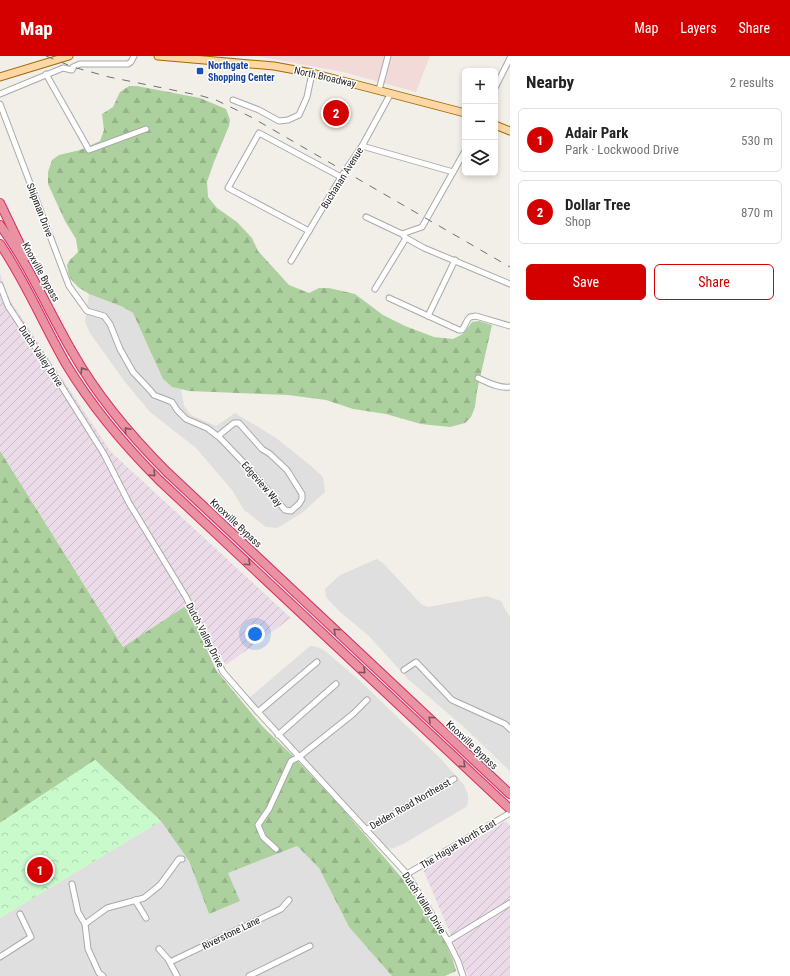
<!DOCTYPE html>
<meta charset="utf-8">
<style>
:root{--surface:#fff;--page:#f6f6f6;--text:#222;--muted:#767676;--line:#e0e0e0;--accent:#d40000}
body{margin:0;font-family:"Roboto Condensed",sans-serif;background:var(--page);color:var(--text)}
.controls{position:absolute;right:12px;top:12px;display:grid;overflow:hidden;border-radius:6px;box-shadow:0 2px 6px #0003}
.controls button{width:36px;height:36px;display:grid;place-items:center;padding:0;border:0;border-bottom:1px solid var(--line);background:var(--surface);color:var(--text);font:20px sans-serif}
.you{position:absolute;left:255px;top:578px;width:14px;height:14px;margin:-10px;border:3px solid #fff;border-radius:50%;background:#1a73e8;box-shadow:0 0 0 6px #1a73e833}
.badge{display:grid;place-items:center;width:26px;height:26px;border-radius:50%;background:var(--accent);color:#fff;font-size:13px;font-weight:700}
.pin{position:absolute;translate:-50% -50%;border:2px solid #fff;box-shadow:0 1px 4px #0006}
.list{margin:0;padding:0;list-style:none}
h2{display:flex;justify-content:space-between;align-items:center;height:52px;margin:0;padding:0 16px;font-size:17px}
h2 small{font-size:13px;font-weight:400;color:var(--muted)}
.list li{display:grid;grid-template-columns:26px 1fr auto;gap:12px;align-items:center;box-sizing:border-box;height:64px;margin:0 8px 8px;padding:0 8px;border:1px solid var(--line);border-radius:6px}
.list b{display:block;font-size:15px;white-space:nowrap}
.list p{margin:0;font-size:13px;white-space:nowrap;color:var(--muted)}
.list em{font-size:13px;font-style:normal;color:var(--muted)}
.actions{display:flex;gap:8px;padding:12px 16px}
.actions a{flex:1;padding:9px 0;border:1px solid var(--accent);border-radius:6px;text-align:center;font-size:14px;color:var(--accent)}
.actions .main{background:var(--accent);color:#fff}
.icon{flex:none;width:22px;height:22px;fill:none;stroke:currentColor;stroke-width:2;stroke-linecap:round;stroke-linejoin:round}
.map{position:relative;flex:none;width:510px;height:920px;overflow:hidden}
header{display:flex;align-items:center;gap:24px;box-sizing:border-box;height:56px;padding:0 20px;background:var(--accent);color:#fff}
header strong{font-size:19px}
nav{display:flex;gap:22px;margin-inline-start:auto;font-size:14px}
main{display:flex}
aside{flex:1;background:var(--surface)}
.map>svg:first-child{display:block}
.residential{fill:#e0dfdf}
.commercial{fill:#f2dad9}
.industrial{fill:url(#industrial-furrows)}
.forest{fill:url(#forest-firs)}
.park{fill:url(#park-crowns)}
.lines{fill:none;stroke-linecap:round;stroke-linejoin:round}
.minor-casing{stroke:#a9a9a9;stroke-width:7}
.major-casing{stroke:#a06b00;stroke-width:9}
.highway-casing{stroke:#dc2a67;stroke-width:10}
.minor{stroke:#fff;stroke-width:5}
.major{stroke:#fcd6a4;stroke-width:7}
.highway{stroke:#e892a2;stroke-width:8}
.rail{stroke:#707070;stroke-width:1;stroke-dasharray:8 8;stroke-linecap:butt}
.oneway{stroke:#7b545c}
.transit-dot{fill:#1a4fb4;stroke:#fff;stroke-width:1.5}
.labels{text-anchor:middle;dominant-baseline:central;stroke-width:3;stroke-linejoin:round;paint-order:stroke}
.transit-label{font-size:10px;font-weight:bold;fill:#164399;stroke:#fff;text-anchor:start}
.street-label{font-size:10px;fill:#222;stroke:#fff}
</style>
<header>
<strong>Map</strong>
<nav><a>Map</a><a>Layers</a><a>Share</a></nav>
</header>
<main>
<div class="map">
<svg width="510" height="920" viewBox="0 0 510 920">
<defs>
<pattern id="industrial-furrows" width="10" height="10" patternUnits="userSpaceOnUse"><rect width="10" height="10" fill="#ebdbe8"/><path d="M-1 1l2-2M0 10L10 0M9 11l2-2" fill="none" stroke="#c9bcc7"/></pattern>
<pattern id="forest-firs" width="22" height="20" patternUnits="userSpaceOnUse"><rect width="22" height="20" fill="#add19e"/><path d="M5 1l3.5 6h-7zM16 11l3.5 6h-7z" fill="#95b388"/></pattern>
<pattern id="park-crowns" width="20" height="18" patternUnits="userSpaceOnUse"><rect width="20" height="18" fill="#c8facc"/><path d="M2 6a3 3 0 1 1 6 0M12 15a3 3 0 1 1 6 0" fill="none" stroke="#acd6af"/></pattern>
</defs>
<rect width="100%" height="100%" fill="#f2efe9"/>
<!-- residential -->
<g class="residential">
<path d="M89,238L123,251L133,257L163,323L172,331L181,333L184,350L191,359L216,370L235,357L276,382L310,409L323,421L325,436L302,457L277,472L266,471L244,454L232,434L196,392L150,356L125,326L90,277L85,266Z"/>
<path d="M377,503L383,507L421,548L428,551L487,540L501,545L506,555L510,560V715L465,672L408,623L369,580L339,555L326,541L325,533L340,519Z"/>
<path d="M310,590L317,591L324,594L360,625L441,703L464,729L468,739V747L466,751L405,787L394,792L388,793L249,642Z"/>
<path d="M161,765L189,805L209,858L228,817L297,790L319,812L349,871L392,920H0V862Z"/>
</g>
<!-- commercial -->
<path class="commercial" d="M257,0H430L416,36L343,16Z"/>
<!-- industrial -->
<g class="industrial">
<path d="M0,218L10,244L111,396L291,562L226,609L187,549L123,591L0,395Z"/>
<path d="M506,765L510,770V920H468L423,813Z"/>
</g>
<!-- forest -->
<g class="forest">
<path d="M129,30H137L200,42L226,53L230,64L229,70L214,106L207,126L208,141L217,152L237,166L252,182L258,195L289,229L309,237L319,232H329L355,238L383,259L405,270L434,281L453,283L463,278L472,266L479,265L492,269L477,335L475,351L471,361L465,367L450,371L421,368L386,358L353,353L326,344L288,339L189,335L172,331L163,323L133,257L123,251L89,238L78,231L69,221L67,209L70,204L78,196L76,183L65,165L48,128V116L52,104L59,99L80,94L100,85L104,74L102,58L113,51L120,36Z"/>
<path d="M0,395L123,591L187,549L216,614L262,670L291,698L341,751L407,828L443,882L453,904L456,915L445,920H392L349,871L319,812L297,790L228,817L240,845L209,858L189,805L161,765L95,704L0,767Z"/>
</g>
<!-- park -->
<path class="park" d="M95,704L161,765L0,862V767Z"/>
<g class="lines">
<defs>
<g id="minor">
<path d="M46,18L89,94L146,73"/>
<path d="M495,32L510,2"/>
<path d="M379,34L388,0"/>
<path d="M0,38L63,12L72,14L73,11L80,8H128L131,6L134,0"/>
<path d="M233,44L259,54L279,65L288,64L299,59L307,41L312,17"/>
<path d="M0,48L69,230L87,255L104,260L110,268L120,293L133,316L150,334L154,339L172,346L177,354L186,363L207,372L220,382L244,407L285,454L291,455L299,448L302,443V438L287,414L270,398L262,393L239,367H234L218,380"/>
<path d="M362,90L453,116"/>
<path d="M366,161L402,178L406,182L424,192L510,228"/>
<path d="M309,175L228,132L259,77L341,121"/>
<path d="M402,178L422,171L465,95"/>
<path d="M291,205L341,121L362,90L391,37"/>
<path d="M0,229L8,250L62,331L104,398L129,447L186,541L223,616L258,656L407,818L448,885L458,905L463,920"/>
<path d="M375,233L406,182"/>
<path d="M389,242L459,274H462C466,269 466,264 470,261L476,260L510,270"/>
<path d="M428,260L455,204"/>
<path d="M478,322C487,326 500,333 510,331"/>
<path d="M404,614L416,606L452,644L505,668L510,673"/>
<path d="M258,656L317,606"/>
<path d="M278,679L336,628"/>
<path d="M366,774L454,723"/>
<path d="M276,793L263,781L258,769L269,753L291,705L299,701L353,658L367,644"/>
<path d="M407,818L510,757"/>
<path d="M72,828L78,856L85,868L88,893L99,917L103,920"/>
<path d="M135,844L146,862"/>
<path d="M85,868L107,852L144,842L160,829L179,803H182"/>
<path d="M448,885L510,847"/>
<path d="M159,893L168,903L177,920"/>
<path d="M0,901L31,881L20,858"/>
<path d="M170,906L281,853L289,844"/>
<path d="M249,920L310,890"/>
</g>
<g id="major">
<path d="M158,0L274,10L312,17L465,57"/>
<path d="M0,21L69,0"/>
<path d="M495,69L510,75"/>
</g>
<g id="highway">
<path d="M0,147L26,201"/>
<path d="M0,169C29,209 48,254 73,297C98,341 131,380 167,416L510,738"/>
<path d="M0,188C26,226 43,268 66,308C92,351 124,389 159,424L510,753"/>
</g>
</defs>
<!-- minor casing -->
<use href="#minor" class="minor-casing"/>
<!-- major casing -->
<use href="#major" class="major-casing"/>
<!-- highway casing -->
<use href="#highway" class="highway-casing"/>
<!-- minor -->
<use href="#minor" class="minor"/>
<!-- major -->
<use href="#major" class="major"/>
<!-- highway -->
<use href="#highway" class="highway"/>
<!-- rail -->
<path class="rail" d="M46,0L73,11L109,21L202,40L216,44L251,61L510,211"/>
</g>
<!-- one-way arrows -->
<defs><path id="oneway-chevron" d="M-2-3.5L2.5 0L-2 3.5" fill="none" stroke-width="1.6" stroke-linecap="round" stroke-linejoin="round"/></defs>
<g class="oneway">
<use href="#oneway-chevron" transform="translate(83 314) rotate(-122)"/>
<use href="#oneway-chevron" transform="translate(127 374) rotate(-131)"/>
<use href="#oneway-chevron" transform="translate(153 418) rotate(45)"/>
<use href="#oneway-chevron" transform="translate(248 507) rotate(43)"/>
<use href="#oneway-chevron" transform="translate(336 575) rotate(-137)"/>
<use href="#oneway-chevron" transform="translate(363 615) rotate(43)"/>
<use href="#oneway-chevron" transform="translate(431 663) rotate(-137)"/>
<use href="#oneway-chevron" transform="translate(463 709) rotate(43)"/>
</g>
<!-- markers -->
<rect class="transit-dot" x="196" y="11" width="8" height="8" rx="2"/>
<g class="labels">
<!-- transit labels -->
<g class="transit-label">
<text x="208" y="9">Northgate<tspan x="208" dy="12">Shopping Center</tspan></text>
</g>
<!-- street labels -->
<g class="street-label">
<text transform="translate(325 21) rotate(13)">North Broadway</text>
<text transform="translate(342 122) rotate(-58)">Buchanan Avenue</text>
<text transform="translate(40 154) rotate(69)">Shipman Drive</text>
<text transform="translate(41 216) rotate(61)">Knoxville Bypass</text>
<text transform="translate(41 300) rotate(56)">Dutch Valley Drive</text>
<text transform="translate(262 428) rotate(49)">Edgeview Way</text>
<text transform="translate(236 467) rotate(43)">Knoxville Bypass</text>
<text transform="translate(205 579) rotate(63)">Dutch Valley Drive</text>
<text transform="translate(472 689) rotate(43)">Knoxville Bypass</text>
<text transform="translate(410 748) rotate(-30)">Delden Road Northeast</text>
<text transform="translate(458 788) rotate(-31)">The Hague North East</text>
<text transform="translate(424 847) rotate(57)">Dutch Valley Drive</text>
<text transform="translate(231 877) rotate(-26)">Riverstone Lane</text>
</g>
</g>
</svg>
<div class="controls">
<button>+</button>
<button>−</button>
<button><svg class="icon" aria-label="layers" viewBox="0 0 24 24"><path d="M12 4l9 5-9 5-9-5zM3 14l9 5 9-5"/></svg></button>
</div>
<div class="you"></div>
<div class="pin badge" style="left:40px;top:814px">1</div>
<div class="pin badge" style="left:336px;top:57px">2</div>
</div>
<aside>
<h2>Nearby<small>2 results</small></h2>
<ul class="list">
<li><span class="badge">1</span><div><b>Adair Park</b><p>Park · Lockwood Drive</p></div><em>530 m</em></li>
<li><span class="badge">2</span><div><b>Dollar Tree</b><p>Shop</p></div><em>870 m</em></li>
</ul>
<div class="actions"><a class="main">Save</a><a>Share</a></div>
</aside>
</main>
